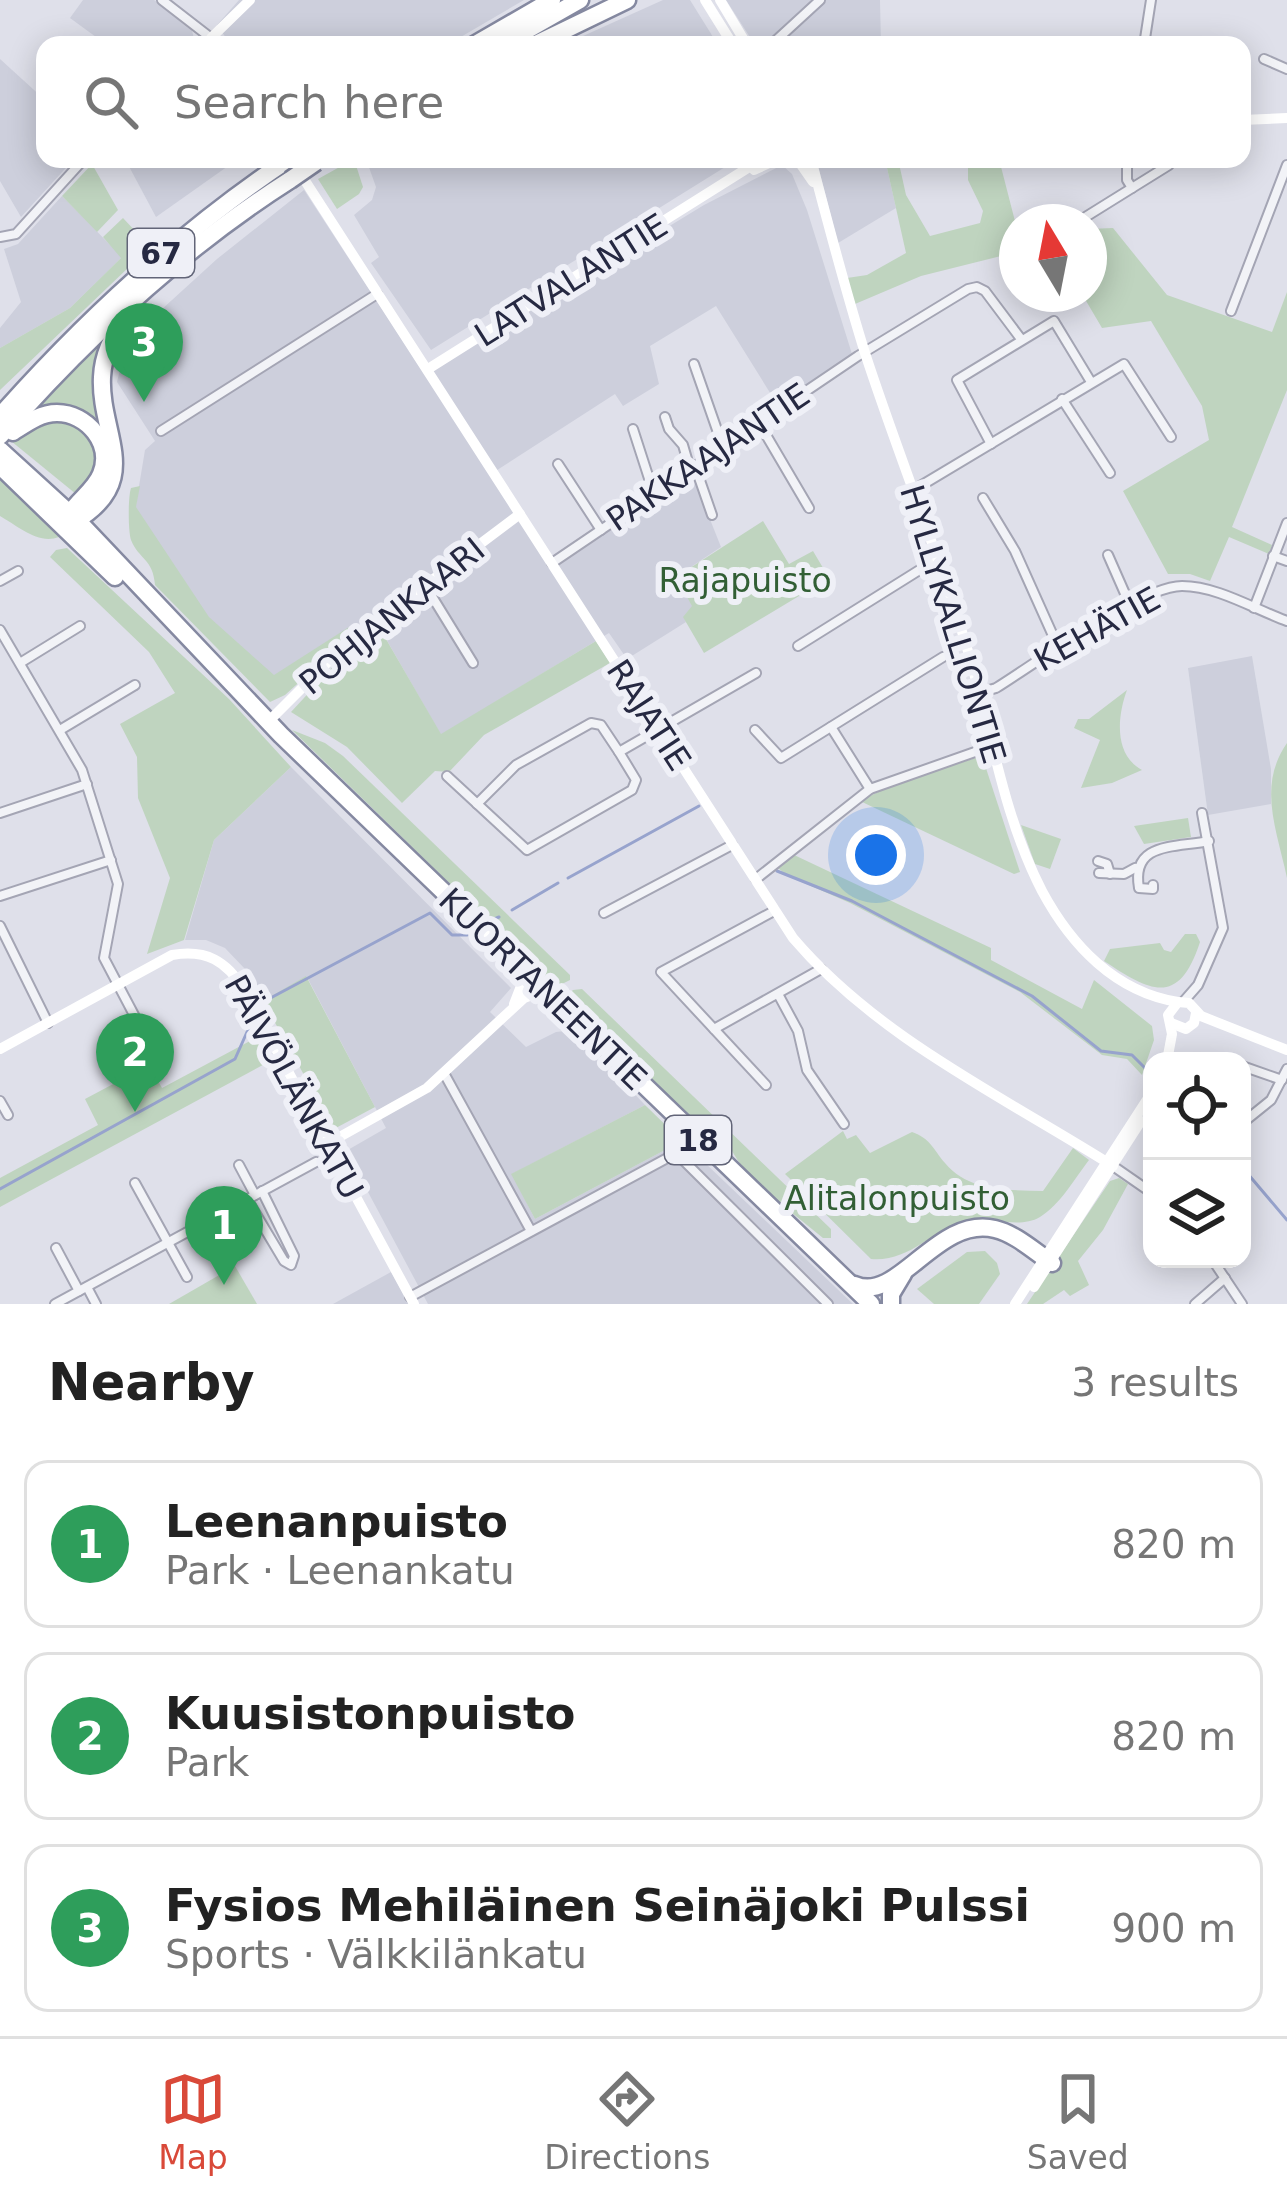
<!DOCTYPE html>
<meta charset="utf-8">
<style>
:root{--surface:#fff;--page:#f6f6f6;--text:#222;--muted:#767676;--line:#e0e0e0;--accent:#d94939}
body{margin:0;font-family:"DejaVu Sans",sans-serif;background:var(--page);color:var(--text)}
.controls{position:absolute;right:36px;bottom:36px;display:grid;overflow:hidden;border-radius:24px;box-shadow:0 6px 30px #0003}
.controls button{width:108px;height:108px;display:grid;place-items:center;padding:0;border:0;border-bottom:3px solid var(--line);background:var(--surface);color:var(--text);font:60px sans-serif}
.compass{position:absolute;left:999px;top:204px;width:108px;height:108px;border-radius:50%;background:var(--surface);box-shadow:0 6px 30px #0003;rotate:350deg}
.you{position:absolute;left:876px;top:855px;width:42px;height:42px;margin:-30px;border:9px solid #fff;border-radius:50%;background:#1a73e8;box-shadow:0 0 0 18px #1a73e833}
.badge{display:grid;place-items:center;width:78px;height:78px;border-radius:50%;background:var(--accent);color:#fff;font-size:39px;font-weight:700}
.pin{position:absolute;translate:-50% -99px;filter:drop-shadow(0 3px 6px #0008)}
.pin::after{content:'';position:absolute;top:63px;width:42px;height:36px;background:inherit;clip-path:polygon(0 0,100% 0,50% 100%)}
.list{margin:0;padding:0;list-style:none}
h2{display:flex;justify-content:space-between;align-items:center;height:156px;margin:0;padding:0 48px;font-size:51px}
h2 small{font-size:39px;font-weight:400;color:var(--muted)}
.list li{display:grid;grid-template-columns:78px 1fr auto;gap:36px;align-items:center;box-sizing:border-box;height:168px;margin:0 24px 24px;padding:0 24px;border:3px solid var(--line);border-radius:24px}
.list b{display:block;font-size:45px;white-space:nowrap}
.list p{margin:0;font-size:39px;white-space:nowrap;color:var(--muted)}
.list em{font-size:39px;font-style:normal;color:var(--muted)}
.icon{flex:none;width:66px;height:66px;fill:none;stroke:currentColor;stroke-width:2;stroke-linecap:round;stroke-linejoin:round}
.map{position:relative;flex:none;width:1287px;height:1304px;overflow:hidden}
.search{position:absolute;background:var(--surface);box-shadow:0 6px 30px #0003;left:36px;right:36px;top:36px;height:132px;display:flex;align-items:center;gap:30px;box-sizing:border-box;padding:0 42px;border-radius:24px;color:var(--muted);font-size:45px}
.sheet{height:732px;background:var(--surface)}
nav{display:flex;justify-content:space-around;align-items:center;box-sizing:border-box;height:168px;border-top:3px solid var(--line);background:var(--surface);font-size:33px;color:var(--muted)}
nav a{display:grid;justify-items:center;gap:6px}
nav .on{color:var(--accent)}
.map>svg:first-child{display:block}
.built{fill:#cdcfdc}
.green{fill:#bfd4bf}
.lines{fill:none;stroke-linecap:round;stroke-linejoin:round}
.stream{stroke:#97a3cd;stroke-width:3}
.street-casing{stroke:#a4a5b4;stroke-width:12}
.highway-casing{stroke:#8589a1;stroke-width:21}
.street{stroke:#f2f3f7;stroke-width:8}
.secondary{stroke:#fff;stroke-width:10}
.highway{stroke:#fff;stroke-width:16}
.highway-bridge-casing{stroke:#8589a1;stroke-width:21;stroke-linecap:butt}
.highway-bridge{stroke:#fff;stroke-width:16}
.labels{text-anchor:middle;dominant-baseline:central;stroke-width:12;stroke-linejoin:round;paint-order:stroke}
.shield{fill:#eff0f7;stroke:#626578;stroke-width:3}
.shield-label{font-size:30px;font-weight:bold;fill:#262942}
.street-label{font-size:33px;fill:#262942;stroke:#eff0f7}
.park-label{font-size:33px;fill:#325f35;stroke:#eff0f7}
</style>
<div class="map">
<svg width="1287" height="1304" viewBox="0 0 1287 1304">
<rect width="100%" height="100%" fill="#dfe0ea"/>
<!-- built -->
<g class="built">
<path d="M83,0H154L191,26L194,39L188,45H107L70,18Z"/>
<path d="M239,0H524L447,45H231L217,25Z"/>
<path d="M663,0H690L718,45H563Z"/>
<path d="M726,0H880L881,45H755Z"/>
<path d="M0,59L45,100V159H74L21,217L0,181Z"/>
<path d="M125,159H238L156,217Z"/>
<path d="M366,159H738L431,350L371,263L379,257L354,215L372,200L376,187Z"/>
<path d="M825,159H885L896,208L838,243L817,162Z"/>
<path d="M782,165L792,174L807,210L852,354L777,404L716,306L650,346L659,384L623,406L615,394L491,474L545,561L688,464L721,547L676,577L693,606L684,617L686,622L627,659L609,633L441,735L373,616L275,689L199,622L134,516L145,450L155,441L117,382L127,341L217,259L304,190L425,375L704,205Z"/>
<path d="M62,196L122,257L70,308L0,348V328L21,302L4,249L18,244Z"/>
<path d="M1252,656L1271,769V804L1208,815L1188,668Z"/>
<path d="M291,767L511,988L490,1012L526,1047L556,1032L574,1030L645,1105L512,1174L535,1219L682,1141L853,1304H428L346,1151L386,1128L307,977L263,1001L245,969L225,948L206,940H185L214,840Z"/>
<path d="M391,1272L409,1304H333Z"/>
</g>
<!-- green -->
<g class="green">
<path d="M354,159L363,187L359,194L337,209L318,179Z"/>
<path d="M885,159H898L906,195L930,236L980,223L983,211L968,180V159H999L1017,229V259L1013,253L921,276L855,304L847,278L867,275L906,253Z"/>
<path d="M92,164L118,210L97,232L62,196Z"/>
<path d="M123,218L150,247L0,390V348L70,308L121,258L103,237Z"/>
<path d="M1113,228L1167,295L1272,332L1287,292V390L1232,527L1272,545L1269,554L1229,537L1210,581L1190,574H1168L1123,491L1209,440L1202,406L1151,321L1102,328L1082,294H1089V229Z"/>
<path d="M105,336V425L99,428L32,412Z"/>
<path d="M69,419L90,434C97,460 97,475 76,494L11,441L40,420Z"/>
<path d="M0,480L59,537C38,545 18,526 0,516Z"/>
<path d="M140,486L136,507L209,617L274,675L349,627L356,631L285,695L270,702L155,585C153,558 139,560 131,540C128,530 128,497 131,488Z"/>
<path d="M763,521L789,564L813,551L829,578L704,653L683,617L692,606L676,577Z"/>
<path d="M67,548L229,699L291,767L214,840L184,940L147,954L170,878L138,798L137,757L120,724L175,693L149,652L50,557L56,550Z"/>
<path d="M379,627L441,734L596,641L610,663L484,735L449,772L435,771L402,803L347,747L291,712L340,659Z"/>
<path d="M1127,690C1117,717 1114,755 1142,770L1112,783L1081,788L1100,740L1074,728L1078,719H1089Z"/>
<path d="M292,730L325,743L343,756L570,975V980L556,987Z"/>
<path d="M1287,743V878C1277,830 1257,786 1287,743Z"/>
<path d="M982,756L1020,872L1014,874L860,801L896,783Z"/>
<path d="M1188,818L1191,837L1144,844L1134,826Z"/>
<path d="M1021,825L1061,839L1050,869L1035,864Z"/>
<path d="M792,854L991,948V960L1082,1009L1094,980L1152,1026L1154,1040L1142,1075L1127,1059L1102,1055L1020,992L850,903L786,875L777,867Z"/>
<path d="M1185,934H1196L1200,942C1179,1006 1152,993 1104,961L1110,949L1160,943L1164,950L1171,952Z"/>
<path d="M306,976L375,1107L334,1129L263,1001Z"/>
<path d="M582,989L831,1229V1238H823L748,1177L732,1151L728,1154L565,997L573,990Z"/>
<path d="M261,1035L274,1059L0,1207V1178L98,1125L85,1099L149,1065L162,1088Z"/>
<path d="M645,1105L682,1141L535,1219L511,1174Z"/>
<path d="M843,1131L847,1139L856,1135L870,1153L912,1132C930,1138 933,1149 945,1163C969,1192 1008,1190 1043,1191L1073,1148L1089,1160C1075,1178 1060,1205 1040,1217C1018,1230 989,1215 965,1221C930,1231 910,1262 871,1259L785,1174Z"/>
<path d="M1119,1178L1128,1184L1103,1230L1078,1261L1089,1285L1070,1296L1064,1290L1043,1304H1027L1110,1181Z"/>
<path d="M985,1251L997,1263L1000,1274L979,1304H934L917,1289L967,1252Z"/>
<path d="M235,1266L257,1304H169Z"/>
</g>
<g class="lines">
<!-- stream -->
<g class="stream">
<path d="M777,871L852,901L1032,996L1101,1051L1132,1055L1145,1068"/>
<path d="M568,878L699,806"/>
<path d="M512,910L558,883"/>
<path d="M485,923L499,917"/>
<path d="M263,1002L430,913L452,935H467"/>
<path d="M1242,1167L1287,1220"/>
<path d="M0,1189L235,1059L251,1023"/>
</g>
<defs>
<g id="street">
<path d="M162,0L211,38L201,45"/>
<path d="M771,45L820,0"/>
<path d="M1144,45L1151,0"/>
<path d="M1264,59L1287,69"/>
<path d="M1132,188L1169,165"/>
<path d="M1079,221L1132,188L1127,180V159"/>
<path d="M0,237L16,234L84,159"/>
<path d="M1231,311L1287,165"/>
<path d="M694,364L723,447"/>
<path d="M1062,399L1110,473"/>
<path d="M665,417L669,429L683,445L690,469"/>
<path d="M759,423L809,508"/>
<path d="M633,429L654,494"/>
<path d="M161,431L377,294"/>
<path d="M991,444L957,380L1054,321L1091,382"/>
<path d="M558,464L601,530"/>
<path d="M695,466L712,515"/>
<path d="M912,491L1124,364L1171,437"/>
<path d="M983,498L1015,551L1059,649"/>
<path d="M1108,555L1130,605"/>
<path d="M1273,556L1287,561"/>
<path d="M552,563L858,356L968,289L977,287L985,291L1021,339"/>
<path d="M0,581L18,571"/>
<path d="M425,585L473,663"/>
<path d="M1254,608L1287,523"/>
<path d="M0,630L82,770L118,884L104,958L143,1032"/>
<path d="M798,646L937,559"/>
<path d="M20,663L80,626"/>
<path d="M979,693L996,688C1035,664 1141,586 1182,586C1217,586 1254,609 1287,621"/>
<path d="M831,727L870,789"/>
<path d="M60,730L135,685"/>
<path d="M755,730L781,758L943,657"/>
<path d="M447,776L527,850L632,790L636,780L619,752"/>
<path d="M477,804L516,765L591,723L601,725L619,752L756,673"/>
<path d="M0,813L87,784"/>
<path d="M1098,861L1107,864L1110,874"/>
<path d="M1099,873L1124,874L1135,868"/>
<path d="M756,879L870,789L992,746"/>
<path d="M1153,885V889L1139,888C1131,842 1174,848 1209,841"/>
<path d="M0,896L111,860"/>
<path d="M604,913L732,845"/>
<path d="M0,926L48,1023"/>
<path d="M778,994L798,1031L807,1070L844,1124"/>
<path d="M1184,1001L1198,985L1223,928L1202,813"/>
<path d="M714,1029L821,969"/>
<path d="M1210,1061H1228"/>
<path d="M1242,1066L1282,1080"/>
<path d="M445,1075L531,1231"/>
<path d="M766,1085L661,972L774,911"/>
<path d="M0,1101L8,1115"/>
<path d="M1245,1121L1271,1100L1287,1069"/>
<path d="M239,1165L255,1195"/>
<path d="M1113,1166L1152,1193"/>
<path d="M135,1183L187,1277"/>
<path d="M247,1199L284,1261L291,1265L294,1256L262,1191"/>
<path d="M56,1248L79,1291"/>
<path d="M1212,1259L1242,1304"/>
<path d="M87,1287L96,1304"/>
<path d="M410,1297L671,1156H679L828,1304"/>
<path d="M55,1304L316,1162"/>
<path d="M1195,1304L1225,1278"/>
</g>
<g id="highway">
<path d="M474,45L552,0"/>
<path d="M501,45L580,0"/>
<path d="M534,45L627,0"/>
<path d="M0,416C87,318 180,232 289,159"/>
<path d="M13,432C27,423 40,413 57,413C87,413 113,444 101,474C94,492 74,502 66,520"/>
<path d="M0,436C86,338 180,250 290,180"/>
<path d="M0,450L78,521L281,735L871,1304"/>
<path d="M0,466L115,577"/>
<path d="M72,523C146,481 99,435 102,377C103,353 113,334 127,316"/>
<path d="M855,1285C898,1304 937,1215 995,1229C1016,1234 1035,1252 1052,1263"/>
<path d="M891,1304V1294L903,1274"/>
</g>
</defs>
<!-- street casing -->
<use href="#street" class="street-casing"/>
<!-- highway casing -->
<use href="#highway" class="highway-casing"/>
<!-- street -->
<use href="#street" class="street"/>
<!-- secondary -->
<g class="secondary">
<path d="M705,0L733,45"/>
<path d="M720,0L747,45"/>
<path d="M217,45L211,38L250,0"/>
<path d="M1242,120L1287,118"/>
<path d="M291,159L793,938C878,1038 1004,1097 1113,1166"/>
<path d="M797,159L813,182"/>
<path d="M811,159C828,224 845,289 865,353C896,448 934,542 964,638C990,721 1001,812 1042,891C1071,945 1115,992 1178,1002"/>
<path d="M754,170L778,159"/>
<path d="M428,369L762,159"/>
<path d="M268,722L343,647L520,514"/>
<path d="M511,966L521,986L514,1004"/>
<path d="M1171,1023L1186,1029L1194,1023L1196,1013"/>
<path d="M0,1049L172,955C206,949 227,961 244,990L414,1304"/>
<path d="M1167,1061L1172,1034L1168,1015L1178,1002L1189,1003L1201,1016L1287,1050"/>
<path d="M327,1144L427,1088L524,998L537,993L548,997"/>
<path d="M1034,1287L1141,1121"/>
<path d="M1015,1304L1152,1092"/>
</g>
<!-- highway -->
<use href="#highway" class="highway"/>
<defs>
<path id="highway-bridge" d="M290,180L316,162"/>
</defs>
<!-- highway-bridge casing -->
<use href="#highway-bridge" class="highway-bridge-casing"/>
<!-- highway-bridge -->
<use href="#highway-bridge" class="highway-bridge"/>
</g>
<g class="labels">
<!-- shield labels -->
<g class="shield">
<rect x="128" y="229" width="66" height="48" rx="9"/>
<rect x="665" y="1116" width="66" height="48" rx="9"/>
</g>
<g class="shield-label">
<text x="161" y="253">67</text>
<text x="698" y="1140">18</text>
</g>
<!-- street labels -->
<g class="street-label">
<text transform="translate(571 280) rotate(-32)">LATVALANTIE</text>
<text transform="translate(708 457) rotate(-34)">PAKKAAJANTIE</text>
<text transform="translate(392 616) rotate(-39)">POHJANKAARI</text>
<text transform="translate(953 624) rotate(73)">HYLLYKALLIONTIE</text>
<text transform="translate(1097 629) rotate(-29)">KEHÄTIE</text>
<text transform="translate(649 715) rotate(57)">RAJATIE</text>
<text transform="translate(543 989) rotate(44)">KUORTANEENTIE</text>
<text transform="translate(294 1087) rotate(61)">PÄIVÖLÄNKATU</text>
</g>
<!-- park labels -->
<g class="park-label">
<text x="745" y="580">Rajapuisto</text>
<text x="897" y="1198">Alitalonpuisto</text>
</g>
</g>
</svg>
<div class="controls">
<button><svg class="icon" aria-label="locate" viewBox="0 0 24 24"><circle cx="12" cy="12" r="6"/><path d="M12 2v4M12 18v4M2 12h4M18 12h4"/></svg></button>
<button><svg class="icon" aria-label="layers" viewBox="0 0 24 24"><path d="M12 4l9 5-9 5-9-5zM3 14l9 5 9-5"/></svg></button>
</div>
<svg class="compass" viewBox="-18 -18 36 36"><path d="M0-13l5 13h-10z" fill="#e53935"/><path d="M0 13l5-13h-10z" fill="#767676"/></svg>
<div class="you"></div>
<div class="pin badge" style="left:224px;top:1285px;background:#2e9e5b">1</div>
<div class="pin badge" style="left:135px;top:1112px;background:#2e9e5b">2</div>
<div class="pin badge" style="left:144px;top:402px;background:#2e9e5b">3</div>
<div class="search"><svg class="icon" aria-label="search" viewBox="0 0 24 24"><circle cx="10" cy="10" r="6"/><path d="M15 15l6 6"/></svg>Search here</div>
</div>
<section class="sheet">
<h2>Nearby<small>3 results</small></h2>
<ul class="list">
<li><span class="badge" style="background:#2e9e5b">1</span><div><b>Leenanpuisto</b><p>Park · Leenankatu</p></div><em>820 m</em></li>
<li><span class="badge" style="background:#2e9e5b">2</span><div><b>Kuusistonpuisto</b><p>Park</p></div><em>820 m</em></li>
<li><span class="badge" style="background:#2e9e5b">3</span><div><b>Fysios Mehiläinen Seinäjoki Pulssi</b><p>Sports · Välkkilänkatu</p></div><em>900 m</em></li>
</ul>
</section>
<nav>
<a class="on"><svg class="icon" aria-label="map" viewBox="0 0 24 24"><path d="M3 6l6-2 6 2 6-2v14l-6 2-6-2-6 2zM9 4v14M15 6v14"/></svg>Map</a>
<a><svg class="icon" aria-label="directions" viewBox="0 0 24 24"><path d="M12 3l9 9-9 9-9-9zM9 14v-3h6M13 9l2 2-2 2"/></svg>Directions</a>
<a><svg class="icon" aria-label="saved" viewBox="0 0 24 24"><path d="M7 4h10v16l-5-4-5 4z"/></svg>Saved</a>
</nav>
